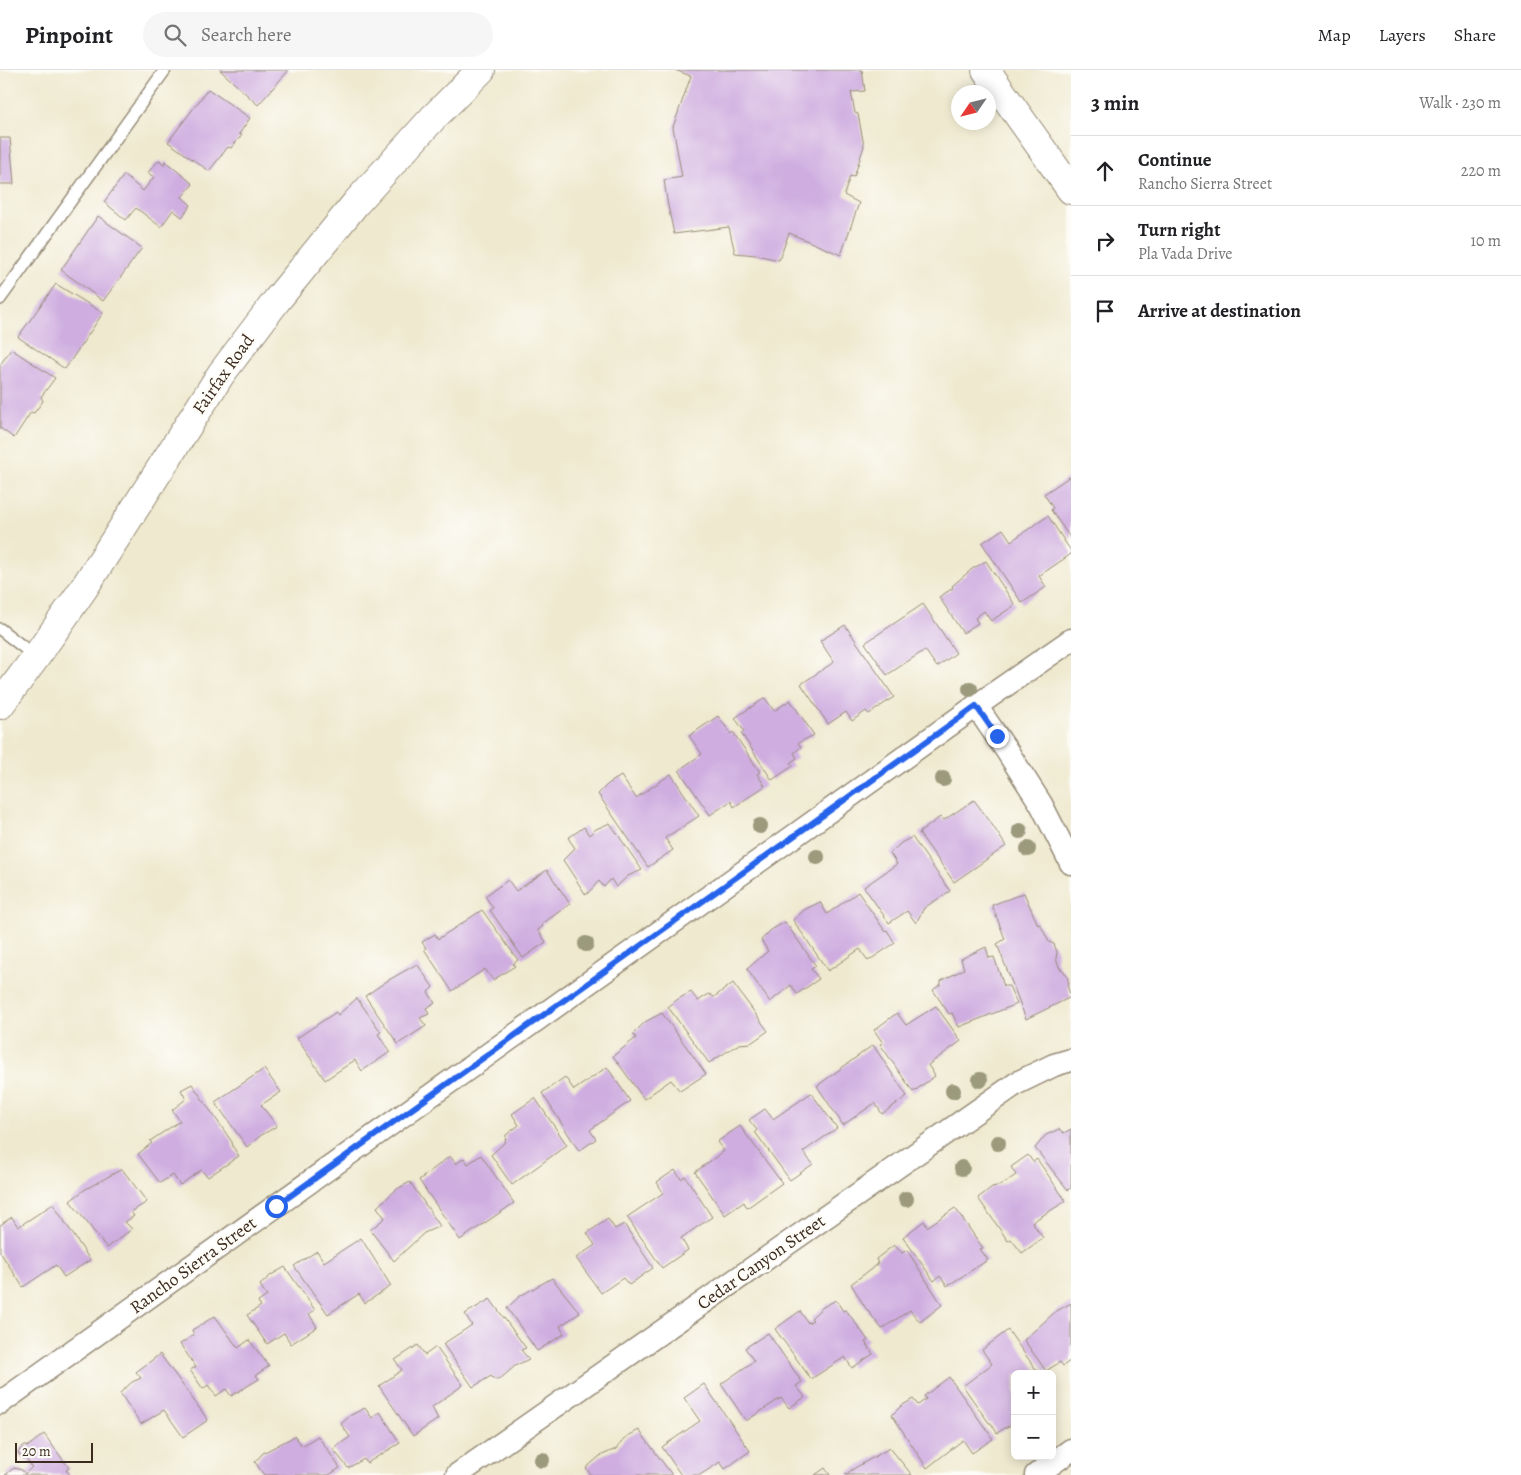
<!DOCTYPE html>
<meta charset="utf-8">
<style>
:root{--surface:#fff;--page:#f6f6f6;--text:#202124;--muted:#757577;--line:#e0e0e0}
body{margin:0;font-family:Alegreya,serif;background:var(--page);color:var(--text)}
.controls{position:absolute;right:15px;bottom:15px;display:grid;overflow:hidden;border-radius:8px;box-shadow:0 2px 12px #0003}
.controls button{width:45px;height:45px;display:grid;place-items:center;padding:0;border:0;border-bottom:1px solid var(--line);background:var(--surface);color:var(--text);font:25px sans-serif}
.compass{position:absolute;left:951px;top:15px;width:45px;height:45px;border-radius:50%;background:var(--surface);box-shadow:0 2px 12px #0003;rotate:235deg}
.scale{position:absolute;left:15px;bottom:12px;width:78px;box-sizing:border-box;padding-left:5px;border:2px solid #3b2a1e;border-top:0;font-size:14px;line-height:18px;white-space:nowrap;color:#3b2a1e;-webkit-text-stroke:4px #fdfcf7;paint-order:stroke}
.stop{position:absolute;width:15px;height:15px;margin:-11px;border:4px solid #2563eb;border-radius:50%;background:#fff}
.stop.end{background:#2563eb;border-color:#fff;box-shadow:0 1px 5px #0008}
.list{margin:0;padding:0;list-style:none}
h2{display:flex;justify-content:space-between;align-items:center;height:65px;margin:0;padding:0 20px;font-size:21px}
h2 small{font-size:16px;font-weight:400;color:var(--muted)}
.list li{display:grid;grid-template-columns:32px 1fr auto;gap:15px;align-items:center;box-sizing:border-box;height:70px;padding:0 20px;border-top:1px solid var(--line)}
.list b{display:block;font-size:19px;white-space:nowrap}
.list p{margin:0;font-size:16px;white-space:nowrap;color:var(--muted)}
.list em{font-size:16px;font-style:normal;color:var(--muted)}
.icon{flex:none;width:28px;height:28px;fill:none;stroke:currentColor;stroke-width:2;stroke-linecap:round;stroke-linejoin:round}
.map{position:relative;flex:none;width:1071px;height:1405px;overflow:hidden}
header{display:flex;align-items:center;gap:30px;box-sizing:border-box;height:70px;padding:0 25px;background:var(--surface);border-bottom:1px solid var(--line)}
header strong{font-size:24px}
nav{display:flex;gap:28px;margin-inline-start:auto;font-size:18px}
.search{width:350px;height:45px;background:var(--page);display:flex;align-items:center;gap:12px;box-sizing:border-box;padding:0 18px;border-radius:28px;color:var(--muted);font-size:19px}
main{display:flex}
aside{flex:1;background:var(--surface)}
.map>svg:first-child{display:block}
.building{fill:#cfade0}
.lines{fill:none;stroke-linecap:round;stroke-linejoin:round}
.lane-casing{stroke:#958a76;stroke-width:14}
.street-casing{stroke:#958a76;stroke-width:25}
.secondary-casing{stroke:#958a76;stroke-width:30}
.lane{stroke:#fff;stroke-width:11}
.street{stroke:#fff;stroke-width:22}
.secondary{stroke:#fff;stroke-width:28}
.tree{fill:#9b9a7c}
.route{stroke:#2563eb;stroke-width:6}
.labels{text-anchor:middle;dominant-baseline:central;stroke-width:5;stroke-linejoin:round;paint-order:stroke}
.street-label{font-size:18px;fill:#3b2a1e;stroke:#fdfcf7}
</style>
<header>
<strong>Pinpoint</strong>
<div class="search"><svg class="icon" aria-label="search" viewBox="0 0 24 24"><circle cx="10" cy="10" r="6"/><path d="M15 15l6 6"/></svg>Search here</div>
<nav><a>Map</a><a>Layers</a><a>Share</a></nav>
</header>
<main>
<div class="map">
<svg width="1071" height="1405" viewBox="0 0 1071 1405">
<rect width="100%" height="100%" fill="#fdfcf7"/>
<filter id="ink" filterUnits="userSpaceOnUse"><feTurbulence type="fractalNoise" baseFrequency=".02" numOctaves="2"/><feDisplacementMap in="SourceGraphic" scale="10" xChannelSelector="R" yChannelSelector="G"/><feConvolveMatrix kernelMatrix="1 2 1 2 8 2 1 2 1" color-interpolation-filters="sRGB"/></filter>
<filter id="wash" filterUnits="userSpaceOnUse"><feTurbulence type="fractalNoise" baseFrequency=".0096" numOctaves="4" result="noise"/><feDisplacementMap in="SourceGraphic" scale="20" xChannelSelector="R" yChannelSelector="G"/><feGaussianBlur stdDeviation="1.12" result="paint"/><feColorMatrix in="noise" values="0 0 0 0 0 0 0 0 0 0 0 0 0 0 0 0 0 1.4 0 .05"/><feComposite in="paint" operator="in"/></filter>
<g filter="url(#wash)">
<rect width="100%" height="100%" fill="#efe9cf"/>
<g id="blocks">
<!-- building -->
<g class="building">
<path d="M220,0H289L258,35Z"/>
<path d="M675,0H862L865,21L851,22L855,43L858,44L864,76L854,107L850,106L844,125L859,133L841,185L789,163L779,190L756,185L735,183L729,157L674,164L668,136L664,110L682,107L673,57L691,6Z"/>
<path d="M208,19L250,48L239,64L242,65L231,78L228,77L209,101L168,72Z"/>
<path d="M0,68H10L14,114H0Z"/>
<path d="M160,90L164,95L165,91L193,114L182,127L191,135L182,147L173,140L161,157L136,138L126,150L104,132L124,105L143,121L154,107L148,103L153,96Z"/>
<path d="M98,146L142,178L103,231L61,200Z"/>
<path d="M56,214L103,243L65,299L18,267Z"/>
<path d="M11,279L55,308L41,327L43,331L34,343L31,342L14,368L0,358V295Z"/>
<path d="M1069,407L1071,410V469L1051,440L1053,438L1044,424Z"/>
<path d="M1048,446L1071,481V484L1039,506L1046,517L1022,533L982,473L1003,459L1011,471Z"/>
<path d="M986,491L1015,535L991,551L984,541L975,548L978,553L963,563L939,527L953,518L952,516L972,499Z"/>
<path d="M923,534L956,583L937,597L925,580L887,605L865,573Z"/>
<path d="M845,555L894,627L869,644L866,641L852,651L846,642L828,654L801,614L834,592L820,571Z"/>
<path d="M765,628L774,641L790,630L814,665L798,673L801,677L794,683L797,688L790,693L793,696L772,710L741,663L744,661L735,648Z"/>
<path d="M718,646L731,664L733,662L760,702L757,704L765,716L734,737L731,731L710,745L679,700L702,684L689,666Z"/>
<path d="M671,704L699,746L665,768L673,780L648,797L598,724L608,714L621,706L636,728Z"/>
<path d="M974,730L989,750L1006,776L954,812L919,763L940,747L944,750Z"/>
<path d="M610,753L642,800L628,806L616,817L611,809L604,817L599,811L586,825L563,790L575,778L568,768L584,757L589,765L596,759Z"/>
<path d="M912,767L950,821L924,838L916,853L907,841L889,853L864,817L897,794L890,783L901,773Z"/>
<path d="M547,800L570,834L542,854L543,856L538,860L546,872L523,888L490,840L493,838L485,826L508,810L516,821Z"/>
<path d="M858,822L885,861L887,860L895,873L868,891L860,879L828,901L793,850L804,840L820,832L827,844Z"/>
<path d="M1024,823L1038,855L1040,854L1049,872L1054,874L1057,882L1056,889L1060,899H1062L1067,906L1069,914L1067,915L1071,927L1026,949L997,874L1005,869L992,835Z"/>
<path d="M482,840L518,890L513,894L515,896L493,910L485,899L452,921L424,879L426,878L422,872L435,864L438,869Z"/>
<path d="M785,852L816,896L811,899L819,909L797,924L791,915L770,932L747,899L768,881L761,870L771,860Z"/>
<path d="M986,877L989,888L994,887L1004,916H1009L1017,934L959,957L952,943L949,944L933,920L941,914V911L964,899L961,889Z"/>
<path d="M417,894L433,917L428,922L435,933L426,938L429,944L420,948L426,956L398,974L365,926L387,911Z"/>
<path d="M733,913L768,961L751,973L739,974L709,993L668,937L678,929L691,922L698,931L709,924L714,927Z"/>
<path d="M357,928L381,962L378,964L390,982L362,1001L355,990L325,1010L297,968L336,942L338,945Z"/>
<path d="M936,936L961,971L928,995L935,1006L913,1022L880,974L883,973L874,960L897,943L906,955Z"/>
<path d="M662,943L706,1004L680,1021L671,1010L644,1029L613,986L636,968L633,964L645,952Z"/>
<path d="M873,975L907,1026L882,1044L875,1033L843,1055L817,1016Z"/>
<path d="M607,997L630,1031L590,1060L596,1069L579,1081L542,1023L565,1007L574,1020Z"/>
<path d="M264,999L281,1022L261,1035L277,1056L260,1066L247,1077L215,1032Z"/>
<path d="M192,1014L232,1072L233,1077L239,1086L208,1107L201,1100L180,1115L173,1105L160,1113L138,1084L152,1073L150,1071L180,1051L172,1040L186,1029L181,1020Z"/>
<path d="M811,1023L837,1058L803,1082L813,1094L790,1110L755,1062L757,1060L749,1050L765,1039L773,1049Z"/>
<path d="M535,1028L567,1075L512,1115L491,1085L505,1072L506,1065L519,1055L512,1044Z"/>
<path d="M740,1056L782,1113L747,1138L744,1132L725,1145L695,1102L724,1081L717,1072Z"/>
<path d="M1059,1059L1064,1063L1071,1059V1118L1068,1120L1035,1078L1046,1065Z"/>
<path d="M481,1085L514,1133L460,1170L419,1110L450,1086L456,1094L464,1088L468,1094Z"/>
<path d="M1028,1085L1033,1092L1037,1089L1066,1131L1032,1152L1043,1168L1022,1183L1011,1169L1008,1171L978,1128L992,1117L1001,1115L1016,1105L1011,1097Z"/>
<path d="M122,1099L147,1132L131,1142L134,1146L125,1152L132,1159L107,1178L70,1131L84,1120Z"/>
<path d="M675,1100L681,1109L685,1106L712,1147L681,1168L688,1180L662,1198L627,1147L663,1123L657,1112Z"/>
<path d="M410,1112L440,1156L424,1163L394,1191L370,1160L385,1148L377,1137L397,1119Z"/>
<path d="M53,1134L90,1190L64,1207L56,1195L23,1217L0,1182V1155L12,1147L18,1157Z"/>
<path d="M955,1138L983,1178L980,1179L988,1190L947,1216L940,1206L934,1211L903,1167L924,1151L927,1157Z"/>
<path d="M608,1149L615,1159L624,1154L653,1198L629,1215L623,1208L601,1223L576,1188L595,1175L587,1163Z"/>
<path d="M361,1168L391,1216L365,1233L359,1224L328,1244L294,1196L317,1181L324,1192Z"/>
<path d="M894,1175L902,1183L907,1180L942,1235L920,1252L910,1240L882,1259L865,1237L851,1214L878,1194L876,1189Z"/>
<path d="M285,1197L315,1240L309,1244L317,1257L291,1274L284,1263L267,1274L247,1245L261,1236L258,1232L267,1226L260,1215L271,1205Z"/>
<path d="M552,1208L580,1243L560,1256L564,1264L537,1281L507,1238L520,1226Z"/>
<path d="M490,1229L526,1278L521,1280L529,1289L515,1296L500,1309L495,1310L491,1306L473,1317L443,1274L472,1255L465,1244Z"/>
<path d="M836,1230L843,1241L846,1240L868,1270L865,1272L873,1284L852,1298L845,1287L811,1309L775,1259L800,1241L808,1253L813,1250L811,1248L823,1237Z"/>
<path d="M1071,1233V1290L1063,1296L1060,1292L1046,1301L1024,1270L1055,1242Z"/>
<path d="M215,1246L238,1278L249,1270L269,1296L256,1305L259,1309L231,1326L226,1319L216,1326L208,1315L203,1319L190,1300L196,1297L180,1274L194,1265L192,1260Z"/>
<path d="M1008,1260L1039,1304H1015V1352L997,1363L991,1353H989L963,1316L992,1294L982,1280Z"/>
<path d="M768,1263L802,1312L796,1316L805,1327L789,1338L781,1328L746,1351L721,1314L754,1291L745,1278Z"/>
<path d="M418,1275L425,1285L436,1277L463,1315L432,1337L438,1349L413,1366L379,1316L402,1300L395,1290Z"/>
<path d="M160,1284L208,1350L183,1367L164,1340L141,1354L120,1323L132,1312L141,1308L136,1302Z"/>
<path d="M949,1307L993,1369L972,1383L963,1370L927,1398L892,1345L901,1336L913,1329L918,1335L926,1329L924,1326Z"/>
<path d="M704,1314L750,1381L725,1399L720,1392L700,1405H681L662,1377L700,1351L684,1328Z"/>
<path d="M365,1338L372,1348L380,1342L400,1373L367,1393L364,1389L348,1398L333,1379L350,1367L341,1354L351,1345Z"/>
<path d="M639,1360L672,1405H591L586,1398L600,1386L616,1379L626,1367Z"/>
<path d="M44,1364L69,1398L66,1400L70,1405H5L14,1398L22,1400L25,1404L32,1397L25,1388H22L18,1383L21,1378L25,1375L27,1377Z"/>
<path d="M295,1366L302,1376L318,1366L340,1398L329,1405H264L255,1392L263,1383Z"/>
<path d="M890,1378L912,1405H845L853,1399Z"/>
<path d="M825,1398L830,1405H815Z"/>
</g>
</g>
</g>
<g filter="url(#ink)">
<use href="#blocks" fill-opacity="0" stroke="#958a76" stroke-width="1"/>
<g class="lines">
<defs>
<g id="lane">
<path d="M0,229L165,0"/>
<path d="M0,559L36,587"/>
</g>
<g id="street">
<path d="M976,636L1007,681L1041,734L1071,793"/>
<path d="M0,1333L976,636L1071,570"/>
<path d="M457,1405L1017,1013L1054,995L1071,990"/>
<path d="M1036,1405L1071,1380"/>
</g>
<g id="secondary">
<path d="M986,0L1071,120"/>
<path d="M0,635L36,587L84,518L221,304L277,230L356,133L433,48L481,0"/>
</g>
</defs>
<!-- lane casing -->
<use href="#lane" class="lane-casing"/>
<!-- street casing -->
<use href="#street" class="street-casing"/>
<!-- secondary casing -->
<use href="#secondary" class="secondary-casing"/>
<!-- lane -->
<use href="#lane" class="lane"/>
<!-- street -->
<use href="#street" class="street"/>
<!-- secondary -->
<use href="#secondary" class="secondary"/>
</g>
<!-- trees -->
<g class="tree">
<circle cx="970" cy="619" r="8"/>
<circle cx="943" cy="709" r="8"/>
<circle cx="760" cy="756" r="8"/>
<circle cx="1020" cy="761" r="8"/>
<circle cx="1028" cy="779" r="8"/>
<circle cx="817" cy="787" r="8"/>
<circle cx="586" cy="874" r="8"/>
<circle cx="980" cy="1010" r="8"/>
<circle cx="953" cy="1021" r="8"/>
<circle cx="998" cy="1073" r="8"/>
<circle cx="962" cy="1098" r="8"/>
<circle cx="906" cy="1129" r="8"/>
<circle cx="542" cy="1390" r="8"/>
</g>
</g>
<g class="lines" filter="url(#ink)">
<!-- route -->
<path class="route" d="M276,1136L976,636L997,666"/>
</g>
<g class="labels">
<!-- street labels -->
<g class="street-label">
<text transform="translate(223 304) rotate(-55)">Fairfax Road</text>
<text transform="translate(761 1192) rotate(-35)">Cedar Canyon Street</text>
<text transform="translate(193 1195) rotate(-36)">Rancho Sierra Street</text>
</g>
</g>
</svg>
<div class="controls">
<button>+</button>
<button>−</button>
</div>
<svg class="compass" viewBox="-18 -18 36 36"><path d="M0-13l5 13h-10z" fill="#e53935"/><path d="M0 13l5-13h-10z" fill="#757577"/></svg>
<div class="scale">20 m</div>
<div class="stop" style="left:276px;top:1136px"></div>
<div class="stop end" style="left:997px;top:666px"></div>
</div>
<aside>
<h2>3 min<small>Walk · 230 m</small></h2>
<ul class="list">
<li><svg class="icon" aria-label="ahead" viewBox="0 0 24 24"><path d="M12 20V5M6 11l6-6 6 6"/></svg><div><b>Continue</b><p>Rancho Sierra Street</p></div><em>220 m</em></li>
<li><svg class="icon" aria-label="right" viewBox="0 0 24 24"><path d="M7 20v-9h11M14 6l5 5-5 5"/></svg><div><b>Turn right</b><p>Pla Vada Drive</p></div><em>10 m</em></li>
<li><svg class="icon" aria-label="arrive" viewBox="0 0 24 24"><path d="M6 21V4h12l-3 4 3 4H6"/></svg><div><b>Arrive at destination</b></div></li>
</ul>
</aside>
</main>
